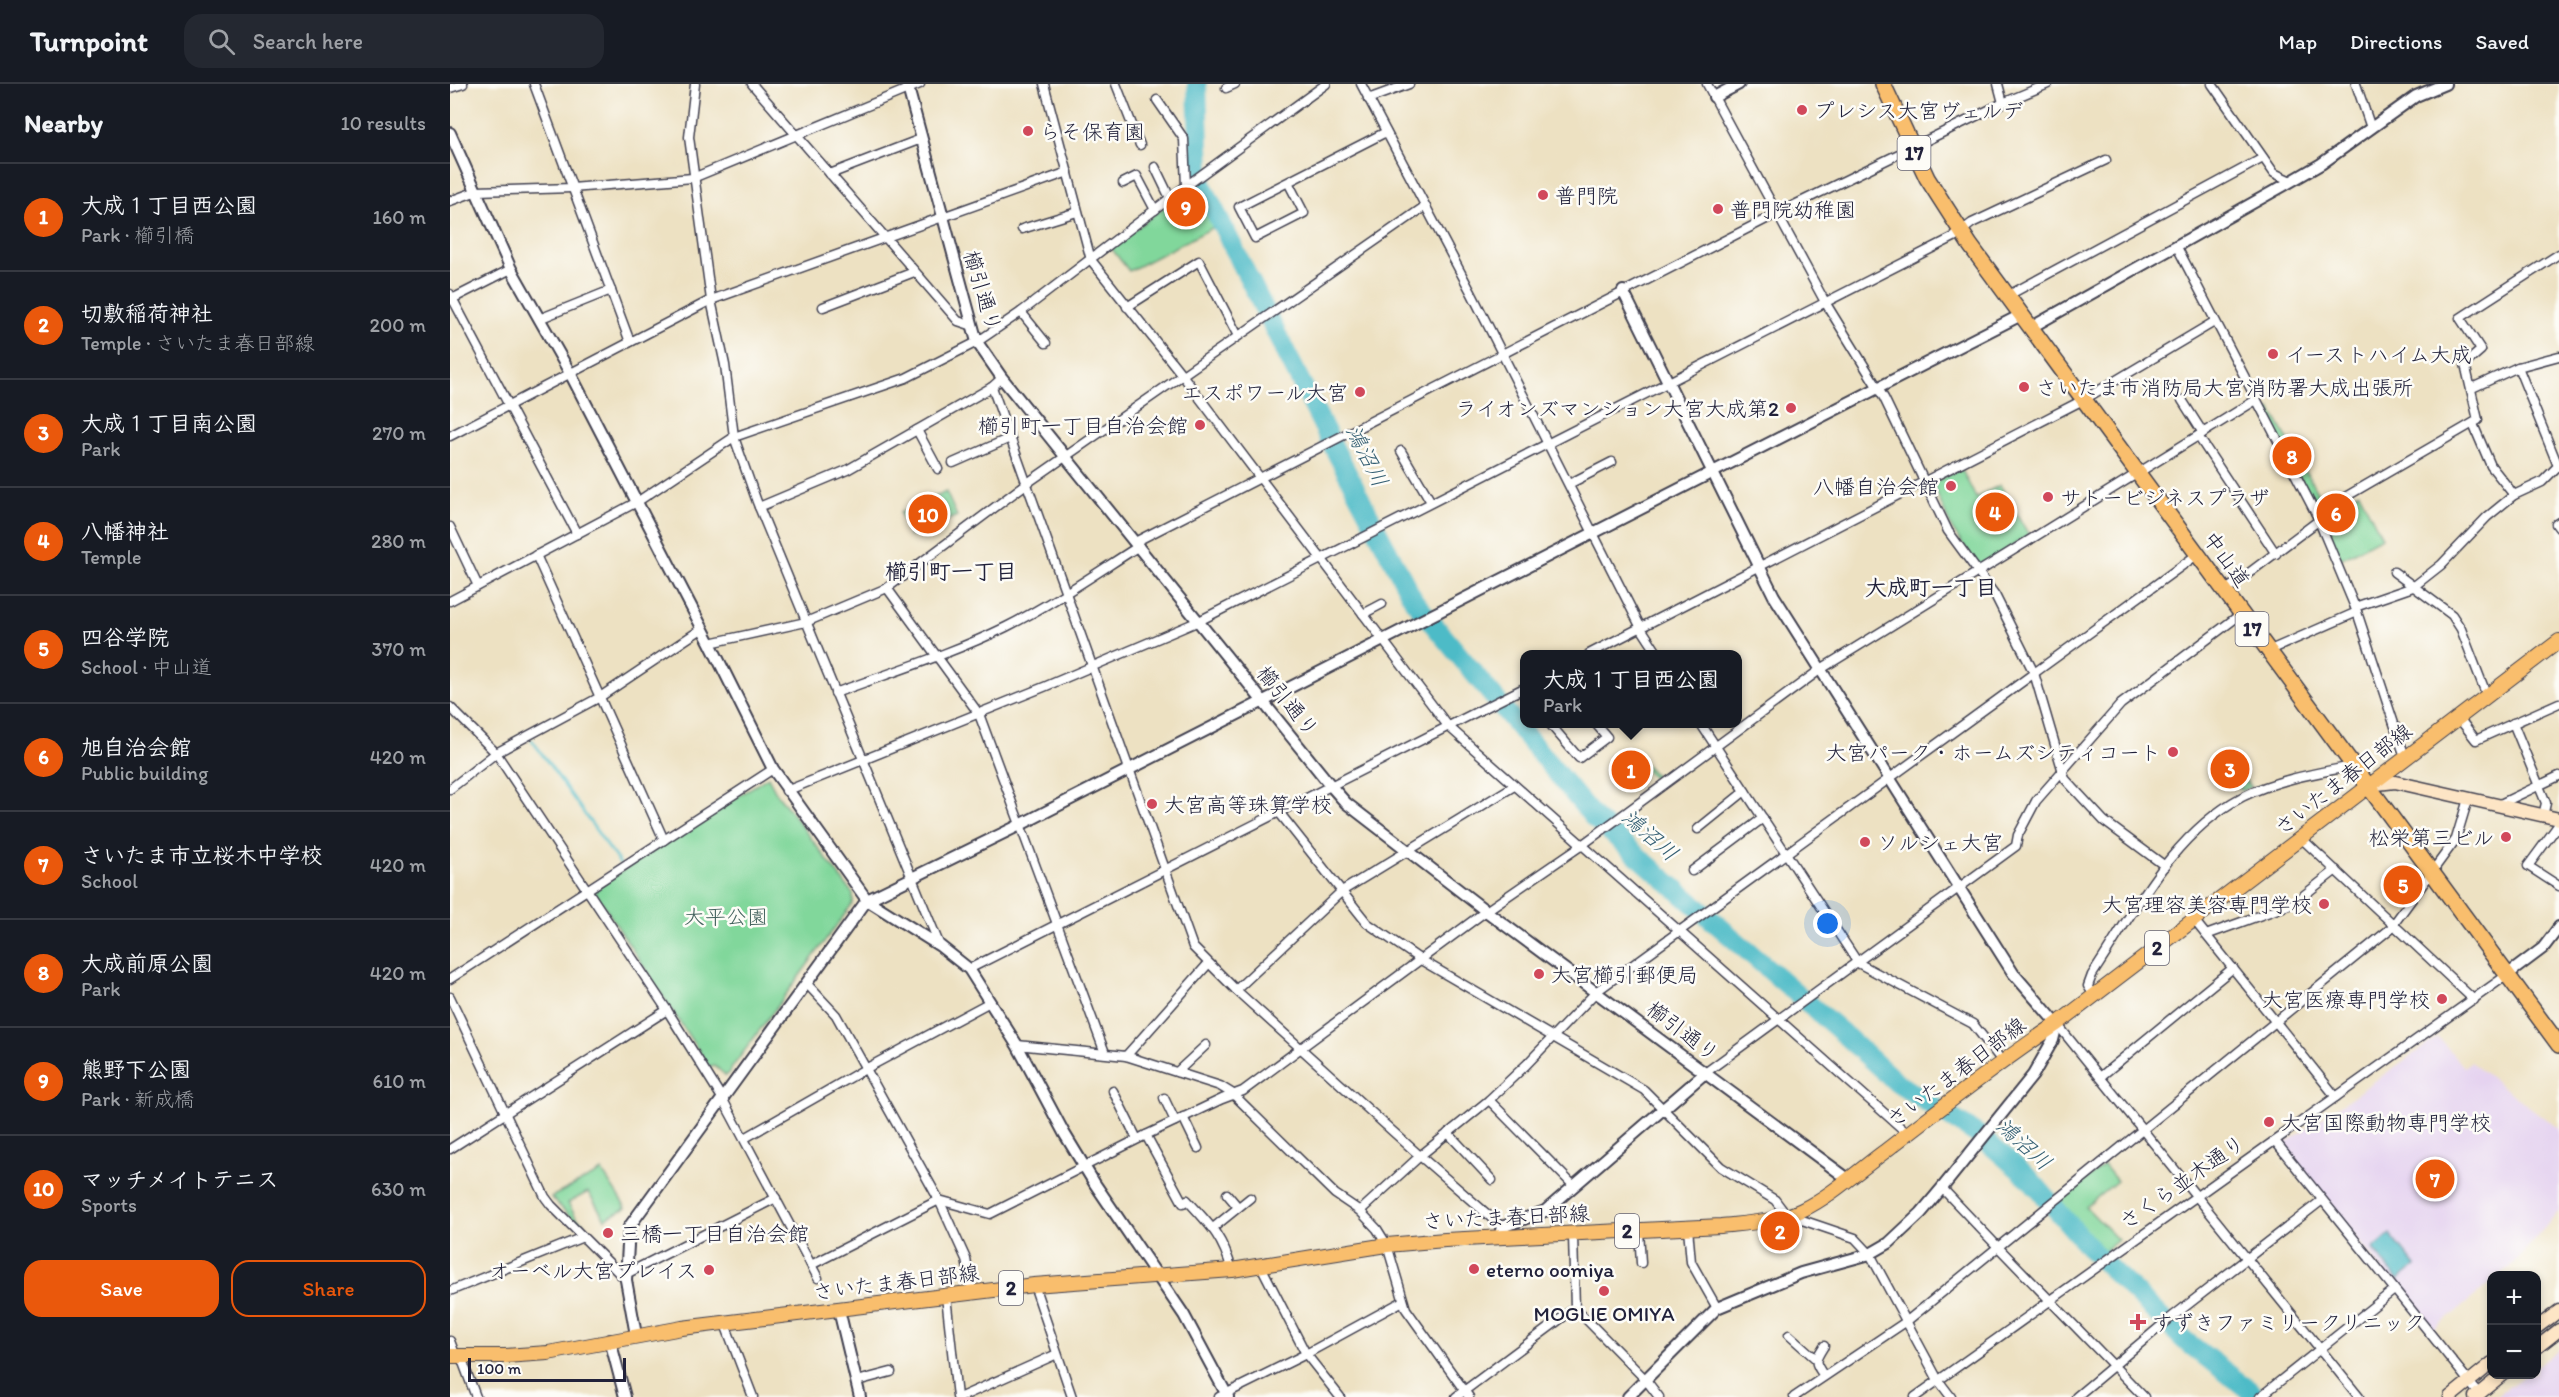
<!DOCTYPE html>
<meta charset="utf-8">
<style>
:root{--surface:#171b24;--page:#242831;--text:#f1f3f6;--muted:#9ea1a6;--line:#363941;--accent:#ea580c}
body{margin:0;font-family:Itim,"Klee One",sans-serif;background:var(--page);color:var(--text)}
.controls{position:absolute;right:18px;bottom:18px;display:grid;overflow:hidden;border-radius:12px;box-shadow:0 3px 9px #0003}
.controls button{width:54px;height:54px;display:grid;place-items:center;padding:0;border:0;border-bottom:2px solid var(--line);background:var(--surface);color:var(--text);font:30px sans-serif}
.scale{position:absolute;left:18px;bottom:15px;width:158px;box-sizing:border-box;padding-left:6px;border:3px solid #22223b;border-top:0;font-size:16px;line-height:21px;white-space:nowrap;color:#22223b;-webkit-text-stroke:4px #fdfcf7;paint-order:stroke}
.you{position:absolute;left:1378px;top:840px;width:21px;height:21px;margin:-15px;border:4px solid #fff;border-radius:50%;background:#1a73e8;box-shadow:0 0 0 9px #1a73e833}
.badge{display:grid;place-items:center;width:39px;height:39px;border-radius:50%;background:var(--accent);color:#fff;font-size:20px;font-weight:700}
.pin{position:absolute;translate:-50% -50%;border:3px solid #fff;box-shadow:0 2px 6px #0006}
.popup{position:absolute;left:1070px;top:566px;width:222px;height:78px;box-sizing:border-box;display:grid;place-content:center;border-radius:12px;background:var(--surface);filter:drop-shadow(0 2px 4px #0005);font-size:20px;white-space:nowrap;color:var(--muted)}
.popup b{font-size:22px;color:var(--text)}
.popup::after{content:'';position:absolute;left:50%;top:100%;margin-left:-12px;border:12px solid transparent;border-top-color:var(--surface)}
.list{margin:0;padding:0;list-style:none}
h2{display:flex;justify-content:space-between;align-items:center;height:78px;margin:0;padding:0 24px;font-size:26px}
h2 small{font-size:20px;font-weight:400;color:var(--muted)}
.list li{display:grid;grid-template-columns:39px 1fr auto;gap:18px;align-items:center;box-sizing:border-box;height:108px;padding:0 24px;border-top:2px solid var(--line)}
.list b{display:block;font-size:22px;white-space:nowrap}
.list p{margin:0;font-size:20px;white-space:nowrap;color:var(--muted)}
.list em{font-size:20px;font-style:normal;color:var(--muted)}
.actions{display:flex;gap:12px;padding:18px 24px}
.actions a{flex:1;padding:14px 0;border:2px solid var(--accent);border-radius:18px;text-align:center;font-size:21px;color:var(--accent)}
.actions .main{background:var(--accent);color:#fff}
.icon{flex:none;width:33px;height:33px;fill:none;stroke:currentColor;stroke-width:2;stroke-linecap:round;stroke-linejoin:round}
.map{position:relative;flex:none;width:2109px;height:1313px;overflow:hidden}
header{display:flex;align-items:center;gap:36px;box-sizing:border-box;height:84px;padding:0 30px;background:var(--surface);border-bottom:2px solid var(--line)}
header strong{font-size:28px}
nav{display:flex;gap:33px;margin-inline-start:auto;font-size:21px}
.search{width:420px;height:54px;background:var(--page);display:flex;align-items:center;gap:15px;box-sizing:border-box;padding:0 21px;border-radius:18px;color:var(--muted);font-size:22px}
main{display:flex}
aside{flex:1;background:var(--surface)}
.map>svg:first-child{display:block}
.built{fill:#e5d3f0}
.green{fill:#81d79b;stroke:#527c6b;stroke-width:1.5}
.water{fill:#4ebbc7;stroke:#386e81;stroke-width:1.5}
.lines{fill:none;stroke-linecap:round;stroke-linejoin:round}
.stream{stroke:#4ebbc7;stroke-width:3}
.river{stroke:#4ebbc7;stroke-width:20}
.minor-casing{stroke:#403f4f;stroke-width:11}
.tertiary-casing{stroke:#403f4f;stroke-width:14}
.secondary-casing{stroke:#403f4f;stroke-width:15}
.primary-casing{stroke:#403f4f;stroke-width:16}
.trunk-casing{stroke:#403f4f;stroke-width:18}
.minor{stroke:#fff;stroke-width:8}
.tertiary{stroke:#fff;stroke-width:10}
.secondary{stroke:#fde5c5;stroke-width:12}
.primary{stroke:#f9be6d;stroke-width:14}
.trunk{stroke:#f9be6d;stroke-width:15}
.poi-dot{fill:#d1495b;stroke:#fdfcf7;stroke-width:2}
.labels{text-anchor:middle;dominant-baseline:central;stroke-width:5;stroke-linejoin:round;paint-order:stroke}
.shield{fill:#fdfcf7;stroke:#646373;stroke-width:1.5}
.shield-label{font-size:20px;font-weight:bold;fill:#22223b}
.poi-label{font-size:21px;fill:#22223b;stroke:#fdfcf7;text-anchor:start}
.street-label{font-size:21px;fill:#22223b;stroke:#fdfcf7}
.park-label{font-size:21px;fill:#43615d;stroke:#fdfcf7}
.water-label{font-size:22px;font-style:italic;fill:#345f73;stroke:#fdfcf7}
.neighbourhood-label{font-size:22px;font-weight:bold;fill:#22223b;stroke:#fdfcf7}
</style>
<header>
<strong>Turnpoint</strong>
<div class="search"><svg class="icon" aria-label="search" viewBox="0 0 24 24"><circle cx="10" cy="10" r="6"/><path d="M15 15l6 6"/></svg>Search here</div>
<nav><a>Map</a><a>Directions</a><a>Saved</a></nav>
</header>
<main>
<aside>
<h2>Nearby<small>10 results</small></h2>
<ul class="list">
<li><span class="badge">1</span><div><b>大成１丁目西公園</b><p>Park · 櫛引橋</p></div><em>160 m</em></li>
<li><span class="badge">2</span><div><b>切敷稲荷神社</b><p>Temple · さいたま春日部線</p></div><em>200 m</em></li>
<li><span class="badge">3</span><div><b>大成１丁目南公園</b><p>Park</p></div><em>270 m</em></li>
<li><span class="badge">4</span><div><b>八幡神社</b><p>Temple</p></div><em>280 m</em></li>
<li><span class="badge">5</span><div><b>四谷学院</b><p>School · 中山道</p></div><em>370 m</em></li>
<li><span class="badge">6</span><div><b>旭自治会館</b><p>Public building</p></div><em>420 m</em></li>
<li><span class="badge">7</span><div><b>さいたま市立桜木中学校</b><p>School</p></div><em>420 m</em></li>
<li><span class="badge">8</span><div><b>大成前原公園</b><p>Park</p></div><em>420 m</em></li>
<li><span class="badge">9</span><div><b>熊野下公園</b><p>Park · 新成橋</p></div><em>610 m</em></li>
<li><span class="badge">10</span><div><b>マッチメイトテニス</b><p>Sports</p></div><em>630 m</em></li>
</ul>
<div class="actions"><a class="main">Save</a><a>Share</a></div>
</aside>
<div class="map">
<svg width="2109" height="1313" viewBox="0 0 2109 1313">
<rect width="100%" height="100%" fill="#fdfcf7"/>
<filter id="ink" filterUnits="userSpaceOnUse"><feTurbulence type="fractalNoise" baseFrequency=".0167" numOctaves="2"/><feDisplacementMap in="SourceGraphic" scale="12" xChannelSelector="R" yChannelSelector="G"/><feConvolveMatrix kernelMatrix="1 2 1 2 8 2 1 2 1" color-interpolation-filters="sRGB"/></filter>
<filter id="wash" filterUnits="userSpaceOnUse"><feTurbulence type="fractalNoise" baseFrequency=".008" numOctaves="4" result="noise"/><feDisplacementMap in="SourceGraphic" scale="24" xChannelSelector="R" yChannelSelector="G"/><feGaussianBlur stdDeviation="1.35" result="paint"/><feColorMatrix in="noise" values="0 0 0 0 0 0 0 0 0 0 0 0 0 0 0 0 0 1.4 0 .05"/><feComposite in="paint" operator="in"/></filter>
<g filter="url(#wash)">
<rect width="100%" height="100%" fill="#ede1c2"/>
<!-- built -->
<g class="built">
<path d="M1988,953L2014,983L2020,978L2109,1045V1127L2060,1184L2050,1191L2042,1192L2041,1199L1981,1248L1835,1063L1836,1059Z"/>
<path d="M2109,1265V1313H2045L2075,1291L2086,1290L2087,1282Z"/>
</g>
<!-- green -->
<g class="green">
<path d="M748,96L766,142L679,187L661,164Z"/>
<path d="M1821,325L1871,415L1863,419L1814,329Z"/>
<path d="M1511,384L1526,414L1550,401L1579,451L1529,484L1502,445L1482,399Z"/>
<path d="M496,408L507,432L460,452L450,429Z"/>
<path d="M1909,408L1932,453L1887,477L1868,431Z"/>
<path d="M1188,673L1210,696L1208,698L1194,685L1176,691L1172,684Z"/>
<path d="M1770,673L1802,703L1792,707L1767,674Z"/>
<path d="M318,693L326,708L403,810V819L276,992L264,981L259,983L143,805Z"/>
<path d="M1654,1081L1667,1097L1636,1123L1668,1156L1652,1169L1605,1120Z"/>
<path d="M152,1087L176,1124L155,1135L138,1108L118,1119L126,1133L134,1140L130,1143L101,1113Z"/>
</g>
<!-- water -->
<path class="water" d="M1940,1150L1966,1182L1948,1196L1923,1165Z"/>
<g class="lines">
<!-- stream -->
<path class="stream" d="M82,656L170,780"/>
<!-- river -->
<path class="river" d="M747,0L750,89L753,103L885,366L964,517L1144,734L1389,946L1447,999L1530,1052L1580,1095L1642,1167L1733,1255L1808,1313"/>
</g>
</g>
<g filter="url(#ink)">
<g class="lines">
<defs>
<g id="minor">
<path d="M84,0L180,258"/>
<path d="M245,0L239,53L261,216L275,281L284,353L307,418L490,862"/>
<path d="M302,0L508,237L520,241"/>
<path d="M594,0L641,176L733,292L998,642L1458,1050"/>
<path d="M666,0L690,61"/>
<path d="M911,0L1022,210L1191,544L1208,570"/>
<path d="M1257,0L1375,218L1434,314L1498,447L1545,511L1584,589L1615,695L1654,737L1715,782"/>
<path d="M1548,0L1553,19"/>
<path d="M1762,0L1824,89L1841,97"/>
<path d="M1906,0L1921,44"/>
<path d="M0,4L13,0"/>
<path d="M776,4L785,0"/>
<path d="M918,15L959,0"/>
<path d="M707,16L734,55L736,102"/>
<path d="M705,83L720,114"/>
<path d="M380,90L471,55"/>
<path d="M838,98L854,129L805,154L789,123L936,48"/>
<path d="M673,99L687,92L705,126"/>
<path d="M0,117L27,107L122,104L243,94L470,0"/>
<path d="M572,145L627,128"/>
<path d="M1727,163L1866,430L1907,528L1955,673"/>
<path d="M0,210L127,450"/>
<path d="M1557,212L1813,74"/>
<path d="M0,216L61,185"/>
<path d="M373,223L464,188"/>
<path d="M677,223L749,177L788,252"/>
<path d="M571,228L596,259"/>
<path d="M89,235L161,206"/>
<path d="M542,303L743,863L786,906L970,1072L1052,1143"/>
<path d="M2022,304L2068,283L2109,272"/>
<path d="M1732,316L1753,349"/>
<path d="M2023,340L2041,382L2064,411L2092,398L2108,382L2068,283"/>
<path d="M467,346L488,385"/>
<path d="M0,352L261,216L618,88"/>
<path d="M1748,352L1826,470"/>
<path d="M951,367L981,418"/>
<path d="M503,379L560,354"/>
<path d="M1119,400L1162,378"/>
<path d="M309,423L397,386L542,303L552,294"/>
<path d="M1866,430L2028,336L2015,280L2031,266L2010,234L2109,170"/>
<path d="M2109,438L2106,440L2109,444"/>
<path d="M0,443L28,502"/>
<path d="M685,458L1326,130L1553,19L1598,0"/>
<path d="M86,471L214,756"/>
<path d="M1944,488L2002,531L2011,545L2037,612"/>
<path d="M437,504L529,630L655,969"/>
<path d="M1775,507L1868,437"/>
<path d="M0,517L187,418L284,353L456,294L527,258L571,228L736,102L876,0"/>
<path d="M1905,523L1963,503L1991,481L2037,433L2064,411"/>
<path d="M913,530L932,520"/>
<path d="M260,559L356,538L437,504L576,400L974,123"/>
<path d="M1818,567L1907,528"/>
<path d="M1139,570L1633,316L1764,238"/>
<path d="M385,609C442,588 501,570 556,543C602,520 645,490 689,462"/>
<path d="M0,623L46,669L217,926L272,1014L368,1194"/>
<path d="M2008,633L2026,656L2109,619"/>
<path d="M2063,639L2096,719L2093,732"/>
<path d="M1100,640L1129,674L1157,653L1146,640"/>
<path d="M1251,640L1408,879L1523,940L1552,977"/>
<path d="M0,705L46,669L150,613L253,544"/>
<path d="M336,707L594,603L749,537L1504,153L1522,139L1656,76"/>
<path d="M2048,721L2109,692"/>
<path d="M828,727L917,839L971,876L1194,1006L1271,1083L1325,1116L1337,1132"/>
<path d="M2109,740L2078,782L2109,802"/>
<path d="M1248,745L1295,707"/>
<path d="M1851,754L2024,916"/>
<path d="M1242,787L1313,734"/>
<path d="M1744,836L1886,1013"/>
<path d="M1756,851L1844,819L1886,786"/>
<path d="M519,885L1074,604"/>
<path d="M0,895L323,685"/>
<path d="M357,900L386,931L489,1116L516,1175L522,1209"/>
<path d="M786,906L892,807L1064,702"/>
<path d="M1644,911L1638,902L1642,891C1684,828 1722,750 1792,713C1825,696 1866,689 1903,682"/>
<path d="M0,913L95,1113L101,1121L176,1196"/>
<path d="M1607,940L1909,1313"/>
<path d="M567,961L676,972L770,1002L783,1010L885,1110L910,1127L927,1145L937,1161L956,1225L1019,1313"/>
<path d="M676,972L758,880"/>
<path d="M727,988L756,961"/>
<path d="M1255,989L1566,762L1568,751L1586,717L1671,620L1791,530"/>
<path d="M1650,993L1783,884"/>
<path d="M663,1007L687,1055"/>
<path d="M714,1014L725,1037"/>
<path d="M1039,1016L1124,1102"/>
<path d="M733,1033L748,1064"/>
<path d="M998,1049L1042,1096"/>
<path d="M696,1051L733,1119L737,1116C761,1142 772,1152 782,1186"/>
<path d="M295,1054L417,984L540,918"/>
<path d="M1825,1057L2029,1310"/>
<path d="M0,1065L217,926"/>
<path d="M777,1110L788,1123"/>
<path d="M910,1127L970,1072L1039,1016L1076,981L1147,907L1748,470"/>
<path d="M1344,1129L1352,1136L1405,1154L1420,1170L1488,1296L1501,1313"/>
<path d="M763,1144L800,1114"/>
<path d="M1238,1144L1241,1178L1267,1224"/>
<path d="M1189,1147L1191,1179"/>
<path d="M1123,1151L1125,1224L1196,1296L1209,1313"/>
<path d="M361,1181L489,1116L540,1130L696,1051L772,1015L793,1007L1036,827L1132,761L1371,585L1806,316"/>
<path d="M811,1182L856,1270L890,1313"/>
<path d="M176,1190L326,1114"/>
<path d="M584,1201L622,1313"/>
<path d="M0,1207L133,1153"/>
<path d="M496,1212L507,1313"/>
<path d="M275,1240L303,1313"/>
<path d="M1339,1251L1366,1275"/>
<path d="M0,1257L6,1273"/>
<path d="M1374,1262C1364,1278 1364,1277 1374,1292"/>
<path d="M11,1273L26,1313"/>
<path d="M407,1297L441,1288"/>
<path d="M511,1313L607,1270"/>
<path d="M769,1313L856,1270L953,1217"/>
<path d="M1006,1313L1125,1224"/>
<path d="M1344,1313L1457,1237L1548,1163L1492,1104"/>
<path d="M1465,1313L2057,891"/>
<path d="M1626,1313L1718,1236L1871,1117"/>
<path d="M1694,1313L1548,1163L1940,845L2006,755L2018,715"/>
<path d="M1810,1313L1944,1206"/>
</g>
<g id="tertiary">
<path d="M457,0L527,258L552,294L881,702L896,719L1036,827L1398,1095"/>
<path d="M1264,13L1289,0"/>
<path d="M0,49L61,185L120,289L260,559L323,685L417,816L490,862L519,885L567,961L614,1049L645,1100L734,1231L778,1313"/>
<path d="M1173,207L1324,512L1563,889L1607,940L1603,956L1583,991L1492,1104L1471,1129L1439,1159L1420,1170L1351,1189L1267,1224L1178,1313"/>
<path d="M1580,244L1833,102L1871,80L1966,12L1995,0"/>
<path d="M2057,891L2093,864L2109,843"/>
<path d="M1049,1154L1052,1143L1095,1127L1255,989"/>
<path d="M389,1226L410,1313"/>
<path d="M186,1251L176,1196L179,1143L417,816L570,741L1571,231"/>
<path d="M160,1256L175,1313"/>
</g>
<g id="secondary">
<path d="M1918,701L1945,698L2109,735"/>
<path d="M2086,1244L2109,1227"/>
<path d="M2086,1264L2109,1246"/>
<path d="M2000,1313L2042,1279"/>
<path d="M2025,1313L2053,1290"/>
</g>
<path id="primary" d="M0,1272H55L98,1269L232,1244L584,1201L782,1186L937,1161L995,1156L1271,1142C1298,1139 1327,1138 1352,1126C1381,1112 1408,1087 1434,1068C1491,1024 1547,980 1607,940L2109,557"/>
<path id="trunk" d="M1433,0L1477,94L1520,161L2109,961"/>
</defs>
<!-- minor casing -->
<use href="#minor" class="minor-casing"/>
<!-- tertiary casing -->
<use href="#tertiary" class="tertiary-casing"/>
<!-- secondary casing -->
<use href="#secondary" class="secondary-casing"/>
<!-- primary casing -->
<use href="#primary" class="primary-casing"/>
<!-- trunk casing -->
<use href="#trunk" class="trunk-casing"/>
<!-- minor -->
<use href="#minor" class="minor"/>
<!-- tertiary -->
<use href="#tertiary" class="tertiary"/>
<!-- secondary -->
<use href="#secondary" class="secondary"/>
<!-- primary -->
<use href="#primary" class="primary"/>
<!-- trunk -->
<use href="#trunk" class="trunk"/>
</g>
</g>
<!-- markers -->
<g class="poi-dot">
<circle cx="1352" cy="26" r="6"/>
<circle cx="578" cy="47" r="6"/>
<circle cx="1093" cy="111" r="6"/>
<circle cx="1268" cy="125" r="6"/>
<circle cx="1823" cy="270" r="6"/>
<circle cx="1574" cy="303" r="6"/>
<circle cx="910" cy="308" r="6"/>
<circle cx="1341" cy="324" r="6"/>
<circle cx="750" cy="341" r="6"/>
<circle cx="1501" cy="402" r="6"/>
<circle cx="1598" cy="413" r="6"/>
<circle cx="1723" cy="668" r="6"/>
<circle cx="702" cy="720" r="6"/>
<circle cx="2056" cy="753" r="6"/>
<circle cx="1415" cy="758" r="6"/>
<circle cx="1874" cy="820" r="6"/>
<circle cx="1089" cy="890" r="6"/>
<circle cx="1992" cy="915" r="6"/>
<circle cx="1819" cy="1038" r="6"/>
<circle cx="158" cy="1149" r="6"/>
<circle cx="1024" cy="1185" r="6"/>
<circle cx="259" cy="1186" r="6"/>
<circle cx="1154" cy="1207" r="6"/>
<path d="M1685 1229h6v6h6v6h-6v6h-6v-6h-6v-6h6z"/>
</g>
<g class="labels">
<!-- shield labels -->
<g class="shield">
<rect x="1447.5" y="52" width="33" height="34" rx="4.5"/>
<rect x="1785.5" y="528" width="33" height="34" rx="4.5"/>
<rect x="1695" y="847" width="24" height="34" rx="4.5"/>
<rect x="1165" y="1130" width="24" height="34" rx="4.5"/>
<rect x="549" y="1187" width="24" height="34" rx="4.5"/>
</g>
<g class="shield-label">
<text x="1464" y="69">17</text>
<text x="1802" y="545">17</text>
<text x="1707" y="864">2</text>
<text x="1177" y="1147">2</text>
<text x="561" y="1204">2</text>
</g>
<!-- poi labels -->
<g class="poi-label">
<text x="1364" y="26">プレシス大宮ヴェルデ</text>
<text x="590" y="47">らそ保育園</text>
<text x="1105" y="111">普門院</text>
<text x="1280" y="125">普門院幼稚園</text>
<text x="1835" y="270">イーストハイム大成</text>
<text x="1586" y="303">さいたま市消防局大宮消防署大成出張所</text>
<text x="898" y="308" text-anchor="end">エスポワール大宮</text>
<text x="1329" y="324" text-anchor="end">ライオンズマンション大宮大成第2</text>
<text x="738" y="341" text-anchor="end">櫛引町一丁目自治会館</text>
<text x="1489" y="402" text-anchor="end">八幡自治会館</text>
<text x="1610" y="413">サトービジネスプラザ</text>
<text x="1711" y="668" text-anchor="end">大宮パーク・ホームズシティコート</text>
<text x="714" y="720">大宮高等珠算学校</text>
<text x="2044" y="753" text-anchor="end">松栄第三ビル</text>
<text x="1427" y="758">ソルシェ大宮</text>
<text x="1862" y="820" text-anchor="end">大宮理容美容専門学校</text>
<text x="1101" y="890">大宮櫛引郵便局</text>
<text x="1980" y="915" text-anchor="end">大宮医療専門学校</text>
<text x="1831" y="1038">大宮国際動物専門学校</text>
<text x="170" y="1149">三橋一丁目自治会館</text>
<text x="1036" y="1185">eterno oomiya</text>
<text x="247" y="1186" text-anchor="end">オーベル大宮プレイス</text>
<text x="1154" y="1229" text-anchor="middle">MOGLIE OMIYA</text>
<text x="1702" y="1238">すずきファミリークリニック</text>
</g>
<!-- street labels -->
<g class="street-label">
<text transform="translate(533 207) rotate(73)">櫛引通り</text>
<text transform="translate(1777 475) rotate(54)">中山道</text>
<text transform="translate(838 617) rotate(51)">櫛引通り</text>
<text transform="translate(1893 695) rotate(-38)">さいたま春日部線</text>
<text transform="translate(1233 947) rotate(37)">櫛引通り</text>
<text transform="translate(1506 988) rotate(-37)">さいたま春日部線</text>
<text transform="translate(1732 1098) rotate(-35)">さくら並木通り</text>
<text transform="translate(1056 1133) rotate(-3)">さいたま春日部線</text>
<text transform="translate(446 1198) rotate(-7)">さいたま春日部線</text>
</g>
<!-- park labels -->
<g class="park-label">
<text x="276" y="832">大平公園</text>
</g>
<!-- water labels -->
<g class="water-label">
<text transform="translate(917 372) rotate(63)">鴻沼川</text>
<text transform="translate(1200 751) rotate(41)">鴻沼川</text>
<text transform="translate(1574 1060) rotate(42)">鴻沼川</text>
</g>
<!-- neighbourhood labels -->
<g class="neighbourhood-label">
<text x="501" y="487">櫛引町一丁目</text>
<text x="1481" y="503">大成町一丁目</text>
</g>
</g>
</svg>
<div class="controls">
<button>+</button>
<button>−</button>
</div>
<div class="scale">100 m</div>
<div class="you"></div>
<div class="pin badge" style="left:1181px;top:686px">1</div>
<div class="popup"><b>大成１丁目西公園</b>Park</div>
<div class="pin badge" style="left:1330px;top:1147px">2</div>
<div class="pin badge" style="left:1780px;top:685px">3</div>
<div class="pin badge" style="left:1545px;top:428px">4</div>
<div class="pin badge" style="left:1953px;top:801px">5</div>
<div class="pin badge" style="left:1886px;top:429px">6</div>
<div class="pin badge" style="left:1985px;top:1095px">7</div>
<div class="pin badge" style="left:1842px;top:372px">8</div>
<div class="pin badge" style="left:736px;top:123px">9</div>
<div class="pin badge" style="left:478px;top:430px">10</div>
</div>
</main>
